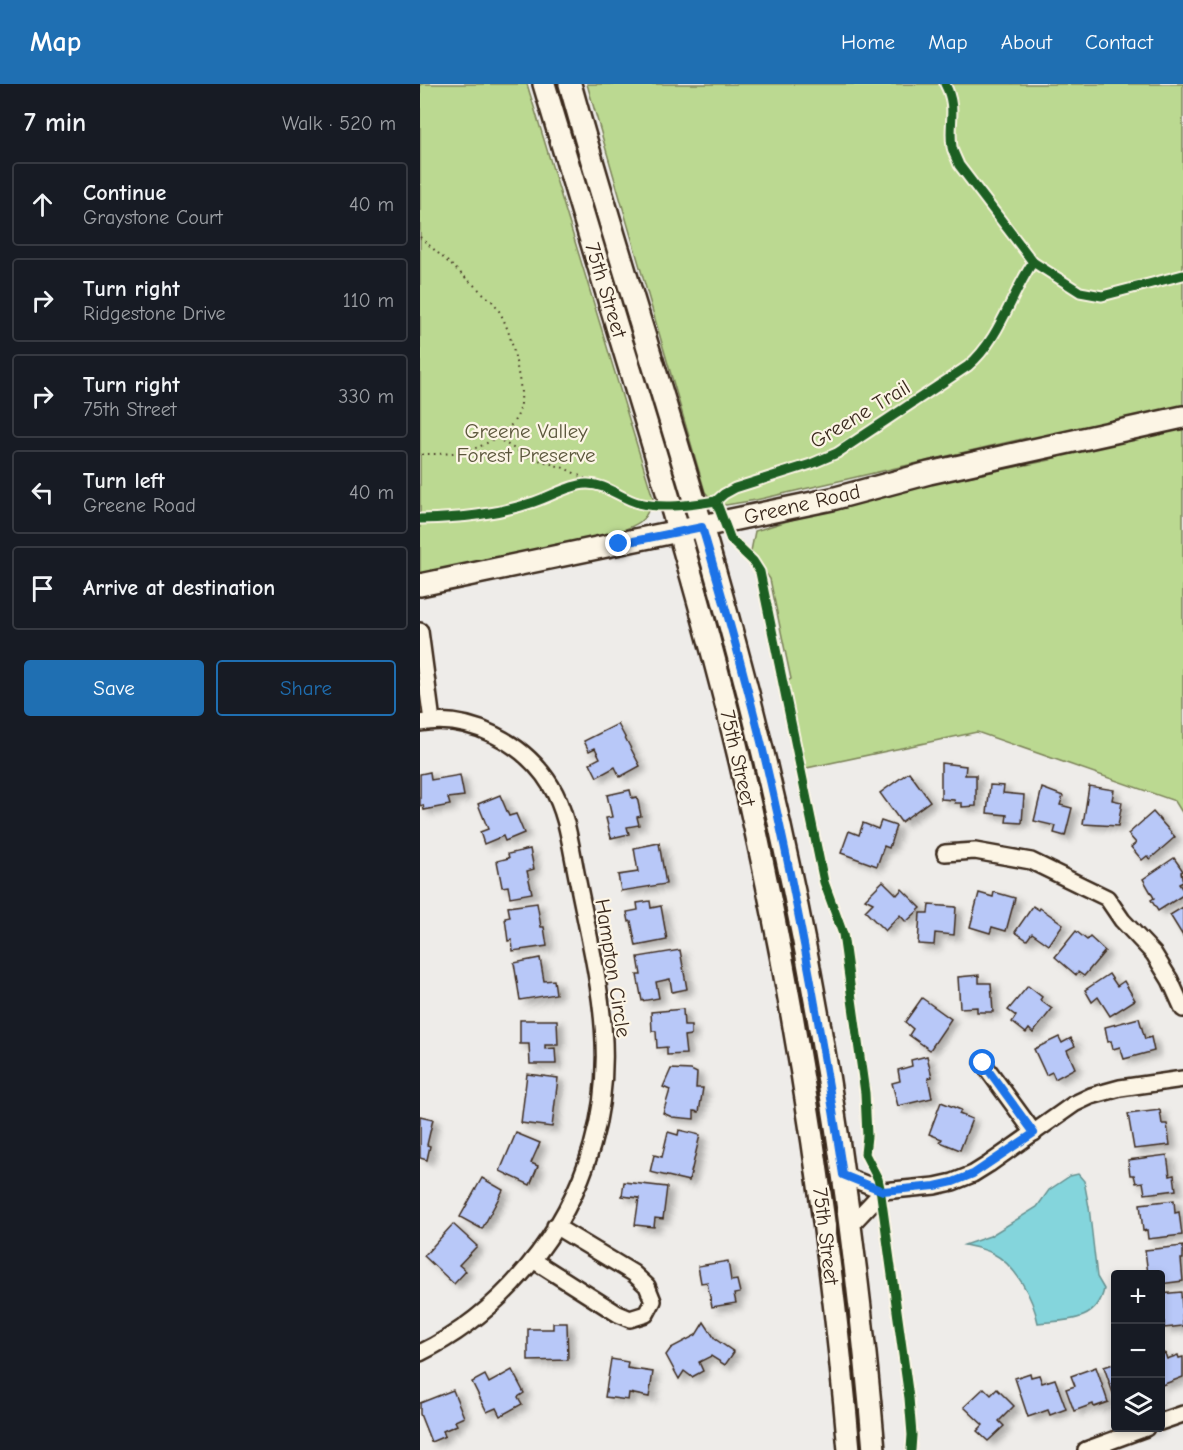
<!DOCTYPE html>
<meta charset="utf-8">
<style>
:root{--surface:#171b24;--page:#20242c;--text:#f1f3f6;--muted:#9ea1a6;--line:#363941;--accent:#1f6fb2}
body{margin:0;font-family:"Comic Neue",sans-serif;background:var(--page);color:var(--text)}
.controls{position:absolute;right:18px;bottom:18px;display:grid;overflow:hidden;border-radius:6px;box-shadow:0 3px 9px #0003}
.controls button{width:54px;height:54px;display:grid;place-items:center;padding:0;border:0;border-bottom:2px solid var(--line);background:var(--surface);color:var(--text);font:30px sans-serif}
.stop{position:absolute;width:18px;height:18px;margin:-14px;border:4px solid #1a73e8;border-radius:50%;background:#fff}
.stop.end{background:#1a73e8;border-color:#fff;box-shadow:0 2px 6px #0008}
.list{margin:0;padding:0;list-style:none}
h2{display:flex;justify-content:space-between;align-items:center;height:78px;margin:0;padding:0 24px;font-size:26px}
h2 small{font-size:20px;font-weight:400;color:var(--muted)}
.list li{display:grid;grid-template-columns:39px 1fr auto;gap:18px;align-items:center;box-sizing:border-box;height:84px;margin:0 12px 12px;padding:0 12px;border:2px solid var(--line);border-radius:6px}
.list b{display:block;font-size:22px;white-space:nowrap}
.list p{margin:0;font-size:20px;white-space:nowrap;color:var(--muted)}
.list em{font-size:20px;font-style:normal;color:var(--muted)}
.actions{display:flex;gap:12px;padding:18px 24px}
.actions a{flex:1;padding:14px 0;border:2px solid var(--accent);border-radius:6px;text-align:center;font-size:21px;color:var(--accent)}
.actions .main{background:var(--accent);color:#fff}
.icon{flex:none;width:33px;height:33px;fill:none;stroke:currentColor;stroke-width:2;stroke-linecap:round;stroke-linejoin:round}
.map{position:relative;flex:none;width:763px;height:1366px;overflow:hidden}
header{display:flex;align-items:center;gap:36px;box-sizing:border-box;height:84px;padding:0 30px;background:var(--accent);color:#fff}
header strong{font-size:28px}
nav{display:flex;gap:33px;margin-inline-start:auto;font-size:21px}
main{display:flex}
aside{flex:1;background:var(--surface)}
.map>svg:first-child{display:block}
.green{fill:#bbd991;stroke:#7b8258;stroke-width:1.5}
.water{fill:#84d5dc;stroke:#679190;stroke-width:1.5}
.building{fill:#b8c8f8;stroke:#3b2a1e;stroke-width:1.5;filter:url(#shadow)}
.lines{fill:none;stroke-linecap:round;stroke-linejoin:round}
.street-casing{stroke:#3b2a1e;stroke-width:20}
.secondary-casing{stroke:#3b2a1e;stroke-width:26}
.path{stroke:#3b2a1e;stroke-width:2;stroke-dasharray:1.5 4.5;stroke-linecap:butt}
.street{stroke:#fcf5e5;stroke-width:15}
.secondary{stroke:#fcf5e5;stroke-width:21}
.cycleway-casing{stroke:#fcf5e5;stroke-width:13}
.cycleway{stroke:#1b5e20;stroke-width:9}
.route{stroke:#1a73e8;stroke-width:8}
.labels{text-anchor:middle;dominant-baseline:central;stroke-width:4.5;stroke-linejoin:round;paint-order:stroke}
.street-label{font-size:21px;fill:#3b2a1e;stroke:#fcf5e5}
.park-label{font-size:21px;fill:#5b563b;stroke:#fcf5e5}
</style>
<header>
<strong>Map</strong>
<nav><a>Home</a><a>Map</a><a>About</a><a>Contact</a></nav>
</header>
<main>
<aside>
<h2>7 min<small>Walk · 520 m</small></h2>
<ul class="list">
<li><svg class="icon" aria-label="ahead" viewBox="0 0 24 24"><path d="M12 20V5M6 11l6-6 6 6"/></svg><div><b>Continue</b><p>Graystone Court</p></div><em>40 m</em></li>
<li><svg class="icon" aria-label="right" viewBox="0 0 24 24"><path d="M7 20v-9h11M14 6l5 5-5 5"/></svg><div><b>Turn right</b><p>Ridgestone Drive</p></div><em>110 m</em></li>
<li><svg class="icon" aria-label="right" viewBox="0 0 24 24"><path d="M7 20v-9h11M14 6l5 5-5 5"/></svg><div><b>Turn right</b><p>75th Street</p></div><em>330 m</em></li>
<li><svg class="icon" aria-label="left" viewBox="0 0 24 24"><path d="M17 20v-9H6M10 6l-5 5 5 5"/></svg><div><b>Turn left</b><p>Greene Road</p></div><em>40 m</em></li>
<li><svg class="icon" aria-label="arrive" viewBox="0 0 24 24"><path d="M6 21V4h12l-3 4 3 4H6"/></svg><div><b>Arrive at destination</b></div></li>
</ul>
<div class="actions"><a class="main">Save</a><a>Share</a></div>
</aside>
<div class="map">
<svg width="763" height="1366" viewBox="0 0 763 1366">
<defs>
<filter id="shadow"><feDropShadow dx="6" dy="4" stdDeviation="3" flood-color="#0004"/></filter>
</defs>
<rect width="100%" height="100%" fill="#eeece9"/>
<filter id="ink" filterUnits="userSpaceOnUse"><feTurbulence type="fractalNoise" baseFrequency=".0167" numOctaves="2"/><feDisplacementMap in="SourceGraphic" scale="12" xChannelSelector="R" yChannelSelector="G"/><feConvolveMatrix kernelMatrix="1 2 1 2 8 2 1 2 1" color-interpolation-filters="sRGB"/></filter>
<g filter="url(#ink)">
<!-- green -->
<g class="green">
<path d="M0,0H107L233,414C226,439 218,441 194,449L0,491Z"/>
<path d="M133,0H141L211,239L177,148Z"/>
<path d="M167,0H763V730L755,717L557,648L377,686L360,602L371,595L350,495L331,467L335,447L439,415L630,376L606,354L336,416L306,421L295,419L285,408Z"/>
<path d="M311,600L343,707L378,873L417,1109L445,1366H438Z"/>
</g>
<!-- water -->
<path class="water" d="M658,1090L664,1097L669,1123L677,1193L684,1205C677,1239 646,1236 618,1239C613,1214 596,1181 572,1169C564,1165 553,1163 544,1161L570,1152L617,1123L629,1106L650,1092Z"/>
<!-- building -->
<g class="building">
<path d="M198,640L220,682L200,693L195,683L177,693L170,679L180,674L175,664L169,667L164,657Z"/>
<path d="M521,679L546,682L545,691H556V722L542,723V719H535L534,716L521,715Z"/>
<path d="M10,688L11,696L40,691L44,712L28,714L30,721L4,726L3,721L0,722V690Z"/>
<path d="M489,688L510,717L481,738L460,709Z"/>
<path d="M570,701L584,702L583,709L604,711L602,739L586,738L587,731L567,729Z"/>
<path d="M669,702L694,706L692,716L702,718L698,742L663,740Z"/>
<path d="M622,704L643,712L640,721L652,724L645,752L634,749L636,742L614,737Z"/>
<path d="M210,706L212,714L217,713L221,732L217,733L219,741L207,743L209,750L191,754L186,734L192,733L187,711Z"/>
<path d="M80,711L89,732L96,730L104,749L85,757L83,752L64,760L60,748L68,745L58,720Z"/>
<path d="M733,728L755,753L730,775L727,772L722,776L711,763L716,759L708,750Z"/>
<path d="M461,737L476,742L469,764L464,762L457,782L421,769L429,747L439,751L443,739L458,745Z"/>
<path d="M239,759L246,800L201,807L198,791L218,788L214,764Z"/>
<path d="M110,765L114,785L107,787L112,809L90,813L88,802L82,803L77,777L89,774L88,770Z"/>
<path d="M754,774L763,787L761,788L763,798L759,800L763,806V811L738,827L731,816L734,814L723,795Z"/>
<path d="M463,797L477,811L482,805L501,824L486,838L480,831L465,847L445,827L453,819L445,815Z"/>
<path d="M574,808L595,814L586,847L572,843L570,849L550,843L559,809L573,813Z"/>
<path d="M230,817L231,824L241,822L247,856L216,862L211,837L209,838L207,828L218,826L217,819Z"/>
<path d="M117,819L121,843H124L127,862L93,867L92,856L88,857L85,834L90,833L88,823Z"/>
<path d="M509,821L536,823L534,851L515,849L514,861L498,860L500,829H508Z"/>
<path d="M613,822L619,826L620,824L643,840L629,861L612,849L607,856L595,848Z"/>
<path d="M763,823V852L750,831Z"/>
<path d="M656,847L667,856L670,853L685,867L664,892L658,888L656,891L635,873Z"/>
<path d="M260,866L267,905L252,908L250,895L236,898L239,914L222,917L217,891H221L218,873Z"/>
<path d="M120,874L124,897L134,896L136,910L100,916L94,879Z"/>
<path d="M689,890L697,902L704,897L715,916L690,932L678,913L672,918L665,906Z"/>
<path d="M559,891V899H571L573,928H557V923L540,924L538,893Z"/>
<path d="M608,902L622,913L620,916L632,925L613,949L609,945L606,949L592,938L596,932L588,926Z"/>
<path d="M502,914L531,935L510,966L489,951L493,945L485,938Z"/>
<path d="M263,925L264,942H271V951L264,952L266,970L247,971V963L237,964L236,947H232L231,928Z"/>
<path d="M719,934L725,955L731,953L734,967L704,975L700,963L693,965L691,957L688,958L685,943Z"/>
<path d="M100,936H137L138,961H125V965L135,964L136,980H110L109,960H100Z"/>
<path d="M639,953L642,959L651,954L655,962L647,966L655,984L635,995L632,988L626,991L614,965Z"/>
<path d="M507,972L512,993L508,994L512,1014L478,1022L472,999L480,997L478,986L492,982L491,976Z"/>
<path d="M251,985L271,986L277,989L276,1004H283L279,1028L274,1027V1035L252,1033L243,1029L250,1006L243,1003Z"/>
<path d="M107,990L138,994L132,1043L101,1039Z"/>
<path d="M521,1018L541,1026L539,1030L552,1035L540,1066L520,1058L522,1055L509,1050Z"/>
<path d="M740,1026L742,1040H747L750,1061L714,1065L708,1030Z"/>
<path d="M0,1032L13,1035L7,1061L10,1062L7,1076L0,1074Z"/>
<path d="M259,1046L280,1051L269,1097L230,1088L234,1071L242,1073L248,1048L258,1051Z"/>
<path d="M96,1049L120,1059L111,1079L118,1082L110,1101L80,1087Z"/>
<path d="M747,1071L750,1092L754,1091L756,1106L725,1110L723,1098L716,1099L714,1091H710L708,1076Z"/>
<path d="M62,1094L83,1106L62,1145L40,1133Z"/>
<path d="M204,1098L247,1103L243,1135L235,1134L234,1143L215,1141L219,1114L202,1112Z"/>
<path d="M754,1116L755,1129L759,1128L762,1151L728,1155L727,1146L723,1147L720,1120Z"/>
<path d="M33,1140L57,1162L39,1181L46,1187L34,1200L4,1172Z"/>
<path d="M763,1162V1175H761L763,1197L740,1200V1190H728L725,1166Z"/>
<path d="M308,1177L311,1197L317,1196L320,1209L314,1210L316,1219L292,1223L287,1198L281,1199L278,1182Z"/>
<path d="M761,1208L763,1242L744,1244V1238L740,1239V1210Z"/>
<path d="M284,1238L295,1255L314,1268L305,1281L291,1272L279,1278L283,1287L272,1293L264,1287L259,1295L246,1271L251,1264L276,1251Z"/>
<path d="M133,1239H147L148,1276L108,1277V1245H133Z"/>
<path d="M745,1269L747,1275L758,1271L759,1274L763,1273V1293L742,1301L740,1296V1271Z"/>
<path d="M191,1275L208,1278L207,1284L233,1288L229,1313L209,1309L208,1316L185,1313Z"/>
<path d="M696,1279V1314L695,1315L684,1283Z"/>
<path d="M676,1283L688,1318L674,1323L673,1320L654,1327L646,1305L655,1302L651,1292Z"/>
<path d="M92,1286L104,1309L98,1313L102,1320L80,1332L76,1324L67,1328L52,1298L65,1291L69,1299Z"/>
<path d="M610,1289L611,1293L619,1291L622,1299L635,1295L646,1325L630,1331L628,1326L608,1333L595,1294Z"/>
<path d="M564,1304L571,1311L577,1305L594,1322L579,1337L584,1342L568,1357L557,1347L563,1341L544,1323Z"/>
<path d="M33,1306L44,1333L35,1337L37,1341L23,1347L25,1352L11,1358L0,1330V1319Z"/>
</g>
<g class="lines">
<defs>
<g id="street">
<path d="M0,547L12,637"/>
<path d="M0,639C50,630 105,659 131,702C148,730 151,766 158,798C176,889 199,969 172,1062C147,1149 82,1229 0,1269"/>
<path d="M525,769L555,767L611,777L687,814L702,836L734,870L750,896L763,925"/>
<path d="M563,979L614,1049"/>
<path d="M423,1091L463,1107L515,1102L533,1098L553,1090L569,1080L654,1020L671,1012L700,1004L763,995"/>
<path d="M429,1143L463,1107"/>
<path d="M113,1176L198,1230L210,1235L226,1230L233,1217L227,1202L213,1189L135,1142"/>
<path d="M740,1338L763,1330"/>
<path d="M666,1366L726,1344"/>
</g>
<g id="secondary">
<path d="M124,0C150,85 175,171 201,256C244,396 286,535 320,677C373,904 409,1134 429,1366"/>
<path d="M150,0C211,220 286,435 340,657C397,889 434,1128 454,1366"/>
<path d="M0,501L412,415L509,389L763,333"/>
</g>
</defs>
<!-- street casing -->
<use href="#street" class="street-casing"/>
<!-- secondary casing -->
<use href="#secondary" class="secondary-casing"/>
<!-- path -->
<g class="path">
<path d="M0,153L74,219C87,237 93,261 97,283C99,295 102,307 101,319C100,330 94,339 86,346C57,370 35,370 0,370"/>
<path d="M77,354L106,372L144,384L176,400"/>
</g>
<!-- street -->
<use href="#street" class="street"/>
<!-- secondary -->
<use href="#secondary" class="secondary"/>
<defs>
<g id="cycleway">
<path d="M525,0C538,25 528,39 532,63C533,69 537,75 539,81L613,178"/>
<path d="M296,417L311,456L333,477L340,488L404,798L423,850L445,1009L447,1052L445,1070L458,1095L460,1104L489,1314L492,1351L491,1366"/>
<path d="M0,435C39,434 76,431 114,418C130,413 149,401 166,400C185,399 200,414 218,419C243,425 271,421 296,417L304,410L315,404L391,380L417,369L548,282C580,255 590,212 613,178L660,208L682,212L763,191"/>
</g>
</defs>
<!-- cycleway casing -->
<use href="#cycleway" class="cycleway-casing"/>
<!-- cycleway -->
<use href="#cycleway" class="cycleway"/>
</g>
</g>
<g class="lines" filter="url(#ink)">
<!-- route -->
<path class="route" d="M199,460L282,443C303,514 323,585 341,658C375,800 401,945 423,1091L463,1107L515,1102L533,1098L553,1090L614,1049L563,979"/>
</g>
<g class="labels">
<!-- street labels -->
<g class="street-label">
<text transform="translate(186 206) rotate(73)">75th Street</text>
<text transform="translate(440 330) rotate(-31)">Greene Trail</text>
<text transform="translate(382 420) rotate(-13)">Greene Road</text>
<text transform="translate(318 674) rotate(77)">75th Street</text>
<text transform="translate(193 884) rotate(81)">Hampton Circle</text>
<text transform="translate(406 1152) rotate(83)">75th Street</text>
</g>
<!-- park labels -->
<g class="park-label">
<text x="106" y="347">Greene Valley<tspan x="106" dy="24">Forest Preserve</tspan></text>
</g>
</g>
</svg>
<div class="controls">
<button>+</button>
<button>−</button>
<button><svg class="icon" aria-label="layers" viewBox="0 0 24 24"><path d="M12 4l9 5-9 5-9-5zM3 14l9 5 9-5"/></svg></button>
</div>
<div class="stop" style="left:563px;top:979px"></div>
<div class="stop end" style="left:199px;top:460px"></div>
</div>
</main>
